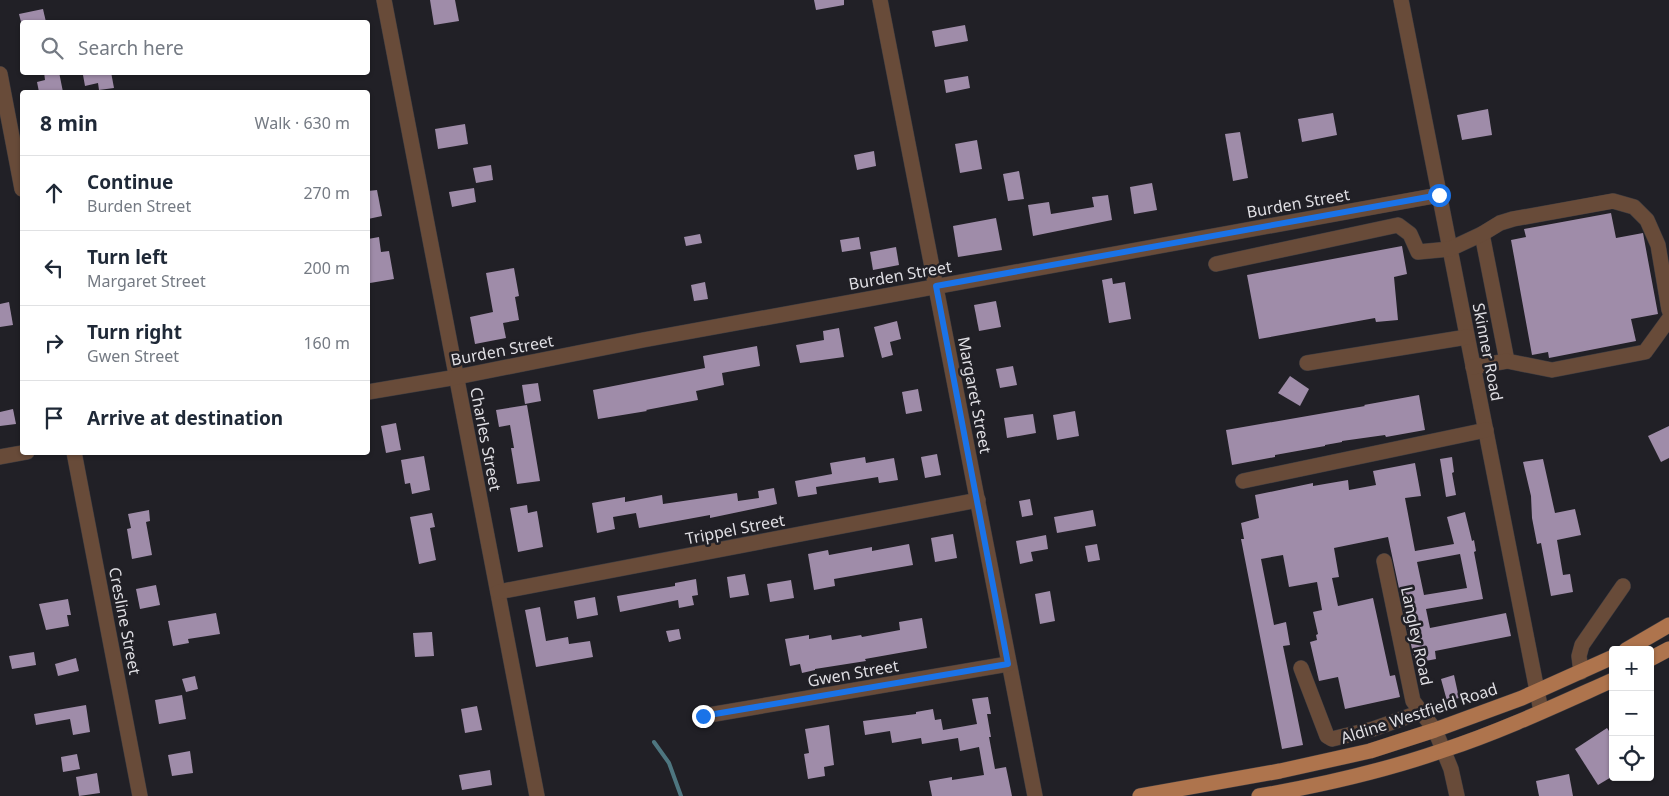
<!DOCTYPE html>
<meta charset="utf-8">
<style>
:root{--surface:#fff;--page:#f2f2f3;--text:#1f2937;--muted:#747a83;--line:#e0e1e3}
body{margin:0;font-family:"Noto Sans",sans-serif;background:var(--page);color:var(--text)}
.controls{position:absolute;right:15px;bottom:15px;display:grid;overflow:hidden;border-radius:5px;box-shadow:0 1px 4px #0004}
.controls button{width:45px;height:45px;display:grid;place-items:center;padding:0;border:0;border-bottom:1px solid var(--line);background:var(--surface);color:var(--text);font:25px sans-serif}
.stop{position:absolute;width:15px;height:15px;margin:-11px;border:4px solid #1a73e8;border-radius:50%;background:#fff}
.stop.end{background:#1a73e8;border-color:#fff;box-shadow:0 1px 5px #0008}
.list{margin:0;padding:0;list-style:none}
h2{display:flex;justify-content:space-between;align-items:center;height:65px;margin:0;padding:0 20px;font-size:21px}
h2 small{font-size:16px;font-weight:400;color:var(--muted)}
.list li{display:grid;grid-template-columns:32px 1fr auto;gap:15px;align-items:center;box-sizing:border-box;height:75px;padding:0 20px;border-top:1px solid var(--line)}
.list b{display:block;font-size:19px;white-space:nowrap}
.list p{margin:0;font-size:16px;white-space:nowrap;color:var(--muted)}
.list em{font-size:16px;font-style:normal;color:var(--muted)}
.icon{flex:none;width:28px;height:28px;fill:none;stroke:currentColor;stroke-width:2;stroke-linecap:round;stroke-linejoin:round}
.map{position:relative;flex:none;width:1669px;height:796px;overflow:hidden}
.search{position:absolute;background:var(--surface);box-shadow:0 1px 4px #0004;left:20px;top:20px;width:350px;height:55px;display:flex;align-items:center;gap:12px;box-sizing:border-box;padding:0 18px;border-radius:5px;color:var(--muted);font-size:19px}
.panel{position:absolute;background:var(--surface);box-shadow:0 1px 4px #0004;left:20px;top:90px;width:350px;height:365px;border-radius:5px}
.map>svg:first-child{display:block}
.lines{fill:none;stroke-linecap:round;stroke-linejoin:round}
.stream{stroke:#4e7680;stroke-width:4}
.building{fill:#9f8ca9;fill-rule:evenodd}
.minor-casing{stroke:#3c3b40;stroke-width:16}
.major-casing{stroke:#3c3b40;stroke-width:16}
.minor{stroke:#684b39;stroke-width:15}
.major{stroke:#ae744d;stroke-width:15}
.route{stroke:#1a73e8;stroke-width:6}
.labels{text-anchor:middle;dominant-baseline:central;stroke-width:5;stroke-linejoin:round;paint-order:stroke}
.street-label{font-size:16px;fill:#dfdee3;stroke:#212026}
</style>
<div class="map">
<svg width="1669" height="796" viewBox="0 0 1669 796">
<rect width="100%" height="100%" fill="#212026"/>
<g class="lines">
<!-- stream -->
<path class="stream" d="M654,742L669,763L681,796"/>
</g>
<!-- building -->
<g class="building">
<path d="M430,0H455L459,21L434,25Z"/>
<path d="M814,0H844V5L816,10Z"/>
<path d="M43,9L46,22H21L19,14Z"/>
<path d="M965,25L968,41L935,47L932,31Z"/>
<path d="M44,72H59L63,92H39L37,82L45,80Z"/>
<path d="M92,72H111L114,88L99,90L98,83L85,86L83,75Z"/>
<path d="M968,76L970,88L946,93L944,80Z"/>
<path d="M1488,109L1492,135L1462,140L1457,115Z"/>
<path d="M1333,113L1337,135L1302,142L1298,119Z"/>
<path d="M465,124L468,144L438,149L435,129Z"/>
<path d="M1240,132L1248,178L1233,181L1225,134Z"/>
<path d="M977,140L982,169L960,173L955,144Z"/>
<path d="M874,151L876,166L857,170L854,155Z"/>
<path d="M491,165L493,180L476,183L473,168Z"/>
<path d="M1019,171L1024,199L1008,201L1003,174Z"/>
<path d="M1152,183L1157,210L1134,214L1130,187Z"/>
<path d="M474,188L476,202L452,207L449,192Z"/>
<path d="M377,190L382,216L368,219V191Z"/>
<path d="M1108,195L1112,220L1033,236L1028,205L1049,202L1051,214L1094,207L1092,197Z"/>
<path d="M1611,213L1616,238L1643,233L1658,314L1631,319L1636,341L1549,358L1548,352L1532,355L1511,240L1526,237L1524,229Z"/>
<path d="M996,218L1002,250L958,257L953,226Z"/>
<path d="M700,234L702,243L686,246L684,237Z"/>
<path d="M379,237L381,252L389,251L394,279L370,283L368,267V239Z"/>
<path d="M859,237L861,249L842,252L840,240Z"/>
<path d="M1402,246L1407,274L1394,277L1398,320L1376,322L1375,318L1259,339L1247,275Z"/>
<path d="M896,247L899,265L873,270L870,252Z"/>
<path d="M514,268L519,296L515,297L519,320L503,323L506,338L475,344L470,317L493,312L486,273Z"/>
<path d="M1112,278L1113,284L1125,282L1131,319L1109,323L1102,280Z"/>
<path d="M705,282L708,299L694,301L691,285Z"/>
<path d="M996,301L1001,327L979,331L974,305Z"/>
<path d="M9,302L13,325L0,327V304Z"/>
<path d="M897,321L901,339L890,342L893,355L882,358L874,327Z"/>
<path d="M839,328L844,357L800,363L796,345L824,340L823,331Z"/>
<path d="M757,346L760,366L722,373L724,385L696,391L698,400L646,410L647,411L598,419L593,390L705,368L703,356Z"/>
<path d="M1013,366L1017,385L1000,388L996,369Z"/>
<path d="M1290,376L1309,389L1300,406L1278,393Z"/>
<path d="M538,383L541,401L525,404L522,385Z"/>
<path d="M918,389L922,411L906,414L902,392Z"/>
<path d="M1419,395L1425,430L1386,437L1385,435L1342,441V442L1325,445V446L1275,455V457L1232,465L1226,430L1365,406L1364,405Z"/>
<path d="M527,405L540,481L517,484L511,448H514L510,425L499,427L496,410Z"/>
<path d="M13,409L16,424L0,426V412Z"/>
<path d="M1075,411L1079,436L1057,440L1053,415Z"/>
<path d="M1033,414L1036,433L1007,438L1004,418Z"/>
<path d="M396,423L401,450L386,453L381,426Z"/>
<path d="M1669,426V458L1661,462L1648,436Z"/>
<path d="M937,454L941,475L925,478L921,457Z"/>
<path d="M424,456L430,490L412,494L410,483L405,484L401,460Z"/>
<path d="M865,457L866,463L894,458L898,480L879,483L878,477L816,487L817,494L798,497L795,481L832,474L830,463Z"/>
<path d="M1452,457L1454,472L1452,473L1456,495L1446,497L1440,459Z"/>
<path d="M1543,459L1555,513L1575,509L1581,535L1557,540L1563,575L1570,574L1573,592L1551,596L1541,543L1537,544L1532,518L1531,496L1523,462Z"/>
<path d="M1415,463L1421,496L1405,498L1415,551L1454,544L1447,517L1465,512L1472,541L1474,540L1476,551L1474,552L1483,599L1426,609L1430,628L1506,613L1511,636L1435,651L1436,659L1415,663L1388,537L1334,548L1339,577L1332,578L1338,606L1373,598L1390,676L1395,675L1400,697L1345,709L1338,677L1319,681L1310,642L1317,640L1316,635L1318,634L1313,612L1322,610L1317,582L1289,587L1283,555L1261,559L1274,625L1286,622L1290,645L1283,646L1303,745L1282,749L1241,539H1244L1241,523L1259,518L1255,495L1313,483V486L1348,480L1349,490L1376,485L1373,471ZM1460,554L1467,588L1424,595L1417,562Z"/>
<path d="M774,488L777,504L710,518V515L639,528L636,513L613,517L615,529L597,533L592,503L625,497V502L662,495L663,504L737,493L738,501L759,498L758,491Z"/>
<path d="M1030,499L1033,515L1022,517L1019,501Z"/>
<path d="M527,505L528,513L537,511L543,547L518,552L510,508Z"/>
<path d="M149,510L150,521L146,522L152,555L132,559L127,529L131,528L128,514Z"/>
<path d="M1093,510L1096,526L1057,533L1054,517Z"/>
<path d="M432,513L435,527L430,528L436,560L419,564L410,517Z"/>
<path d="M953,534L957,558L935,562L931,538Z"/>
<path d="M1046,535L1048,549L1031,552L1033,561L1020,564L1016,541Z"/>
<path d="M909,544L913,565L834,579L835,586L814,590L808,554L828,550L829,555L872,547V551Z"/>
<path d="M1097,544L1100,560L1088,562L1085,546Z"/>
<path d="M745,574L749,595L730,598L727,577Z"/>
<path d="M696,579L698,595L692,596L694,605L679,608L678,600L620,612L617,596L675,586V583Z"/>
<path d="M791,580L794,598L770,602L767,584Z"/>
<path d="M156,585L160,605L140,609L136,589Z"/>
<path d="M1050,591L1055,621L1040,624L1035,594Z"/>
<path d="M595,597L598,615L577,619L574,601Z"/>
<path d="M68,599L71,615H67L69,626L46,630L39,604Z"/>
<path d="M540,607L546,641L568,637L569,644L590,641L593,657L536,667L525,610Z"/>
<path d="M216,613L220,634L188,639L189,643L173,646L168,621Z"/>
<path d="M922,618L927,648L865,659L866,661L815,669V670L802,673L800,664L790,666L785,639L809,635V639L831,635L832,640L861,635L862,637L900,630L899,622Z"/>
<path d="M679,629L681,639L669,642L666,631Z"/>
<path d="M432,632L434,656L415,657L413,633Z"/>
<path d="M34,652L36,665L12,669L9,656Z"/>
<path d="M76,658L79,671L58,676L55,664Z"/>
<path d="M1454,675L1459,698L1447,701L1441,679Z"/>
<path d="M195,676L198,689L186,692L182,679Z"/>
<path d="M182,695L186,719L159,724L155,700Z"/>
<path d="M988,697L991,714H987L991,737H989L995,769L1006,767L1012,796H932L929,781L952,777V780L984,775L979,747L960,751L958,738L922,744L921,738L892,743L890,731L865,735L863,721L916,714V712L933,709L935,720L941,719L943,730L977,724L972,699Z"/>
<path d="M86,705L90,732L73,735L70,719L36,725L34,714Z"/>
<path d="M477,706L482,730L465,733L461,709Z"/>
<path d="M829,725L834,765L824,767L825,776L808,779L804,754L809,753L805,729Z"/>
<path d="M1607,728L1613,737V776L1598,785L1575,749Z"/>
<path d="M190,751L193,773L172,776L168,755Z"/>
<path d="M77,754L80,769L63,772L61,757Z"/>
<path d="M490,770L492,785L462,790L459,775Z"/>
<path d="M97,773L100,793L79,796L76,777Z"/>
<path d="M1569,774L1573,796H1539L1536,781Z"/>
</g>
<g class="lines">
<defs>
<g id="minor">
<path d="M384,0L537,796"/>
<path d="M880,0L1035,796"/>
<path d="M1401,0L1541,711"/>
<path d="M0,74L22,189"/>
<path d="M1482,234L1507,361"/>
<path d="M1216,264L1398,225L1410,234L1418,252L1450,249L1482,234L1500,223L1513,219L1613,201L1634,207L1647,220L1658,245L1669,310"/>
<path d="M1307,363L1467,337"/>
<path d="M1473,367L1507,361L1552,370L1645,352L1669,319"/>
<path d="M368,392L457,377L643,340L1439,195"/>
<path d="M74,452L140,796"/>
<path d="M0,457L27,452"/>
<path d="M1243,481L1486,430"/>
<path d="M1384,561L1413,701L1435,730L1451,769L1457,796"/>
<path d="M498,592L978,500"/>
<path d="M1301,668L1327,736L1332,739L1373,729L1421,712"/>
<path d="M1581,672L1579,656L1582,645L1623,586"/>
<path d="M703,716L1008,664"/>
</g>
<g id="major">
<path d="M1626,650L1669,625"/>
<path d="M1650,659L1669,649"/>
<path d="M1140,796L1280,771L1370,751L1435,730L1522,698L1613,657"/>
<path d="M1259,796C1322,785 1384,771 1444,750C1502,731 1557,705 1613,680"/>
</g>
</defs>
<!-- minor casing -->
<use href="#minor" class="minor-casing"/>
<!-- major casing -->
<use href="#major" class="major-casing"/>
<!-- minor -->
<use href="#minor" class="minor"/>
<!-- major -->
<use href="#major" class="major"/>
</g>
<g class="lines">
<!-- route -->
<path class="route" d="M703,716L1008,664L936,286L1439,195"/>
</g>
<g class="labels">
<!-- street labels -->
<g class="street-label">
<text transform="translate(1298 203) rotate(-10)">Burden Street</text>
<text transform="translate(900 275) rotate(-10)">Burden Street</text>
<text transform="translate(502 350) rotate(-11)">Burden Street</text>
<text transform="translate(1488 352) rotate(79)">Skinner Road</text>
<text transform="translate(975 395) rotate(79)">Margaret Street</text>
<text transform="translate(486 439) rotate(79)">Charles Street</text>
<text transform="translate(735 529) rotate(-11)">Trippel Street</text>
<text transform="translate(125 621) rotate(79)">Cresline Street</text>
<text transform="translate(1417 636) rotate(78)">Langley Road</text>
<text transform="translate(853 673) rotate(-10)">Gwen Street</text>
<text transform="translate(1419 713) rotate(-18)">Aldine Westfield Road</text>
</g>
</g>
</svg>
<div class="controls">
<button>+</button>
<button>−</button>
<button><svg class="icon" aria-label="locate" viewBox="0 0 24 24"><circle cx="12" cy="12" r="6"/><path d="M12 2v4M12 18v4M2 12h4M18 12h4"/></svg></button>
</div>
<div class="stop" style="left:1439px;top:195px"></div>
<div class="stop end" style="left:703px;top:716px"></div>
<div class="search"><svg class="icon" aria-label="search" viewBox="0 0 24 24"><circle cx="10" cy="10" r="6"/><path d="M15 15l6 6"/></svg>Search here</div>
<section class="panel">
<h2>8 min<small>Walk · 630 m</small></h2>
<ul class="list">
<li><svg class="icon" aria-label="ahead" viewBox="0 0 24 24"><path d="M12 20V5M6 11l6-6 6 6"/></svg><div><b>Continue</b><p>Burden Street</p></div><em>270 m</em></li>
<li><svg class="icon" aria-label="left" viewBox="0 0 24 24"><path d="M17 20v-9H6M10 6l-5 5 5 5"/></svg><div><b>Turn left</b><p>Margaret Street</p></div><em>200 m</em></li>
<li><svg class="icon" aria-label="right" viewBox="0 0 24 24"><path d="M7 20v-9h11M14 6l5 5-5 5"/></svg><div><b>Turn right</b><p>Gwen Street</p></div><em>160 m</em></li>
<li><svg class="icon" aria-label="arrive" viewBox="0 0 24 24"><path d="M6 21V4h12l-3 4 3 4H6"/></svg><div><b>Arrive at destination</b></div></li>
</ul>
</section>
</div>
